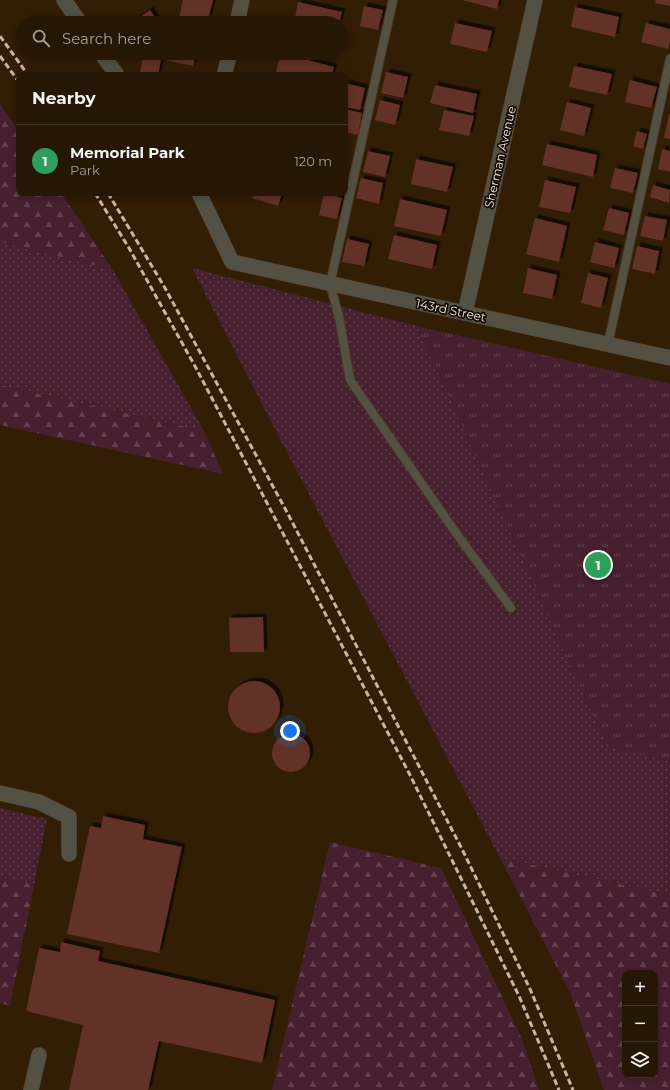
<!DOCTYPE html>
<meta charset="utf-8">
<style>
:root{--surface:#261604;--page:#322313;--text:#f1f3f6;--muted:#a49f9a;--line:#423526;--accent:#7c3aed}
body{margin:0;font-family:Montserrat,sans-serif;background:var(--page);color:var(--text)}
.controls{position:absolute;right:12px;bottom:12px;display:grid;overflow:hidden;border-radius:8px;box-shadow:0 2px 10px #0003}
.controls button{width:36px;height:36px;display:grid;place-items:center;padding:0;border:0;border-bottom:1px solid var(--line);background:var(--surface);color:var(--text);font:20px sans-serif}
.you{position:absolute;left:290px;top:731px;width:14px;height:14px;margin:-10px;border:3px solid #fff;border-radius:50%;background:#1a73e8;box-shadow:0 0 0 6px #1a73e833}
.badge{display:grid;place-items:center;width:26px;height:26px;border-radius:50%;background:var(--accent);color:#fff;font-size:13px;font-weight:700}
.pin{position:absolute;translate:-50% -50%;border:2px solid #fff;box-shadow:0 1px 4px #0006}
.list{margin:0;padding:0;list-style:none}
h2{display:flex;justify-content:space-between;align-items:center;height:52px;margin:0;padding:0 16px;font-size:17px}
h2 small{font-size:13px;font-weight:400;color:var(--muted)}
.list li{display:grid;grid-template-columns:26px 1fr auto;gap:12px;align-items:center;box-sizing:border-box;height:72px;padding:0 16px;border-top:1px solid var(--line)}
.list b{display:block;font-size:15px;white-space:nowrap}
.list p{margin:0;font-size:13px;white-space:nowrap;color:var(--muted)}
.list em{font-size:13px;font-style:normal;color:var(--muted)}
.icon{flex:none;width:22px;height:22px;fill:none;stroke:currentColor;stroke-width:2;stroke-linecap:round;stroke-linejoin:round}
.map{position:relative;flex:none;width:670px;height:1090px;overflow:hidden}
.search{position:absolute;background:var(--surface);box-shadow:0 2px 10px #0003;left:16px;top:16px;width:332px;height:44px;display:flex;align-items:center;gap:10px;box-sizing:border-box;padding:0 14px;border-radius:22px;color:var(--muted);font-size:15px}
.panel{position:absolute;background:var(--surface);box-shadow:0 2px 10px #0003;left:16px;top:72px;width:332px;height:124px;border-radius:8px}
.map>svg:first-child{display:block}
.grass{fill:url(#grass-dots)}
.forest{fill:url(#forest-firs);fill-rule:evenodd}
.park{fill:url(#park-tufts)}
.building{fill:#633026;filter:url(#shadow)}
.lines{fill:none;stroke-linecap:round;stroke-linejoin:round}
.service-casing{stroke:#4e3923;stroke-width:10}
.minor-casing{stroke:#4e3923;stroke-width:16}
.service{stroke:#535143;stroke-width:8}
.minor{stroke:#535143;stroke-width:15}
.rail{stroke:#c7b6a6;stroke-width:3;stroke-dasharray:6 3;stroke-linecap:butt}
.labels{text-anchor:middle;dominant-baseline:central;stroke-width:3.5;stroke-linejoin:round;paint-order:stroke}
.street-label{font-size:12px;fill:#f7e8da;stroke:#120902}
</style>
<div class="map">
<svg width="670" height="1090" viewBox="0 0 670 1090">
<defs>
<pattern id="grass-dots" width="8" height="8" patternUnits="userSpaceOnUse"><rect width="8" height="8" fill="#47202f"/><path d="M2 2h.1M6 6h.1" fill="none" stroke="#62404d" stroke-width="1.8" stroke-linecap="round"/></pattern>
<pattern id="forest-firs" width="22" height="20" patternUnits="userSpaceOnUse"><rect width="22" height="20" fill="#47202f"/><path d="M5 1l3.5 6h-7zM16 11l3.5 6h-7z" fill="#62404d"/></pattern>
<pattern id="park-tufts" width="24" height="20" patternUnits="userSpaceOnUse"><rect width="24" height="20" fill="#47202f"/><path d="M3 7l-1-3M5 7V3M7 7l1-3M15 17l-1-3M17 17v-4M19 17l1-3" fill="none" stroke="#62404d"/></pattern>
<filter id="shadow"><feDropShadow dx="3.5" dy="-3.5" stdDeviation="0" flood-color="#0009"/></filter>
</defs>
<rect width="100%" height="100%" fill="#321d05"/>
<!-- grass -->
<g class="grass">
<path d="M0,242L113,270L204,431L0,385Z"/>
<path d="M192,268L417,326L607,746L670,761V895L500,858L281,441Z"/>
<path d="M0,808L47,819L34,885L0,877Z"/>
</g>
<!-- forest -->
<g class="forest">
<path d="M0,104L19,132V193H61L113,270L0,242Z"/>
<path d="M0,385L204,431L223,474L0,425Z"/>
<path d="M330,842L441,868L522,1039L539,1090H272Z"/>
<path d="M500,858L670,895V1090H604L570,992ZM625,973H655V1075H625Z"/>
<path d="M0,877L34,885L10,1006L0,1003Z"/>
</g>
<!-- park -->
<path class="park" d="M417,326L670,384V761L607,747Z"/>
<!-- building -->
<g class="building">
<path d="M183,0H213L208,20L201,18L200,23H178Z"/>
<path d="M462,0H499L497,9Z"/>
<path d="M656,0H670V6L655,3Z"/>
<path d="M298,2L342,12L339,23H294Z"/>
<path d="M364,6L383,10L378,30L360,26Z"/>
<path d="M575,7L619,17L615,37L571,27Z"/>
<path d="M150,10L159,23H132Z"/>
<path d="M455,23L492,31L487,52L450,44Z"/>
<path d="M646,23L670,29V41L668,49L641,42Z"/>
<path d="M150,53H196L193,66L161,59L158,75L140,72L143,56L149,58Z"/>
<path d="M281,53L334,67L332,75H275Z"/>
<path d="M574,66L612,74L607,95L569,87Z"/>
<path d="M386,72L408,77L403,98L381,93Z"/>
<path d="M630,80L657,87L651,108L625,102Z"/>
<path d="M345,83L365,88L360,110L345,107Z"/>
<path d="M435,85L477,94L473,113L430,103Z"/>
<path d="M380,100L400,105L395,125L375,120Z"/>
<path d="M567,102L591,108L584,136L560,130Z"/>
<path d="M345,109L362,113L358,135L345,132Z"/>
<path d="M444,110L474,116L469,136L439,130Z"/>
<path d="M669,114H670V139L664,138Z"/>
<path d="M637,131L647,134L643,149L633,146Z"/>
<path d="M547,144L597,155L593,177L542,165Z"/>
<path d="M662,149L670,151V172L658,169Z"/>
<path d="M368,151L390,156L385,177L363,172Z"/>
<path d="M416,159L453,167L447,192L411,184Z"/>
<path d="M615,168L638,173L633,193L610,188Z"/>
<path d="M361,178L383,183L379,204L356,198Z"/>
<path d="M545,180L576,187L570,213L539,207Z"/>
<path d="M653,185L670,190L669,203L650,197Z"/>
<path d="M254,193H282L278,206L252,198Z"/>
<path d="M324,193L342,198L337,219L319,215Z"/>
<path d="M400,199L447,210L441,236L394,226Z"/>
<path d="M609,208L629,213L624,235L603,230Z"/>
<path d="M645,216L667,220L663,241L640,236Z"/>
<path d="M535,218L567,226L559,262L526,254Z"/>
<path d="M394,235L437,245L432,269L388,259Z"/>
<path d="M347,239L369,244L364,266L342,262Z"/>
<path d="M595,242L619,248L614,268L590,262Z"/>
<path d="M637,246L659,251L655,274L632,269Z"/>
<path d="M528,268L557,275L552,299L523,293Z"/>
<path d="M588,273L608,278L601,308L581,303Z"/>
<path d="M263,617L264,652H230L229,618Z"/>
<circle cx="254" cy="707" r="26"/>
<circle cx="291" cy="753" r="19"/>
<path d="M103,816L145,825L143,839L182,847L159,953L67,934L90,826L101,828Z"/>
<path d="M61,942L100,951L98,961L275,1000L262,1063L159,1041L148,1090H69L83,1025L26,1011L39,948L60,952Z"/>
</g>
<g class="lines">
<defs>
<g id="service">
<path d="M393,0L330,284L339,317L350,380L456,533L511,608"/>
<path d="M608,344L670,59"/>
</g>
<g id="minor">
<path d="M64,0L80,23"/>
<path d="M237,23L242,0"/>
<path d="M101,53L117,75"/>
<path d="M224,75L230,53"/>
<path d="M199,193L232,262L670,358"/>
<path d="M465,313L535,0"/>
<path d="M0,793L39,802L69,817V854"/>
<path d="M31,1090L39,1055"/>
</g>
</defs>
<!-- service casing -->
<use href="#service" class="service-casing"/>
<!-- minor casing -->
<use href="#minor" class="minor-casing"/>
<!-- service -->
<use href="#service" class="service"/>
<!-- minor -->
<use href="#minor" class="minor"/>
<!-- rail -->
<g class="rail">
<path d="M0,36L28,75"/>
<path d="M0,56L19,82"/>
<path d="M95,193L129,248L196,368L409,773L519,996L559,1090"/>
<path d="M108,193L165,288L288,514L463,851L530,989L573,1090"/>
</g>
</g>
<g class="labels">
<!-- street labels -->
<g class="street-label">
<text transform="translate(500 157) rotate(-77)">Sherman Avenue</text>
<text transform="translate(451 310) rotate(12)">143rd Street</text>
</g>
</g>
</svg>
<div class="controls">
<button>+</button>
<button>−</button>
<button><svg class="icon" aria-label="layers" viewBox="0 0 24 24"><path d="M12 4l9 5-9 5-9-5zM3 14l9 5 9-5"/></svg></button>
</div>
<div class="you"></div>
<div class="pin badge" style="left:598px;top:565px;background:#2e9e5b">1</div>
<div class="search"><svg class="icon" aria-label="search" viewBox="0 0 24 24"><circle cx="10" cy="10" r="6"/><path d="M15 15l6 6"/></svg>Search here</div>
<section class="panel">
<h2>Nearby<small></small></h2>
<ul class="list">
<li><span class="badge" style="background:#2e9e5b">1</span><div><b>Memorial Park</b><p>Park</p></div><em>120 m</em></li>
</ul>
</section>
</div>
